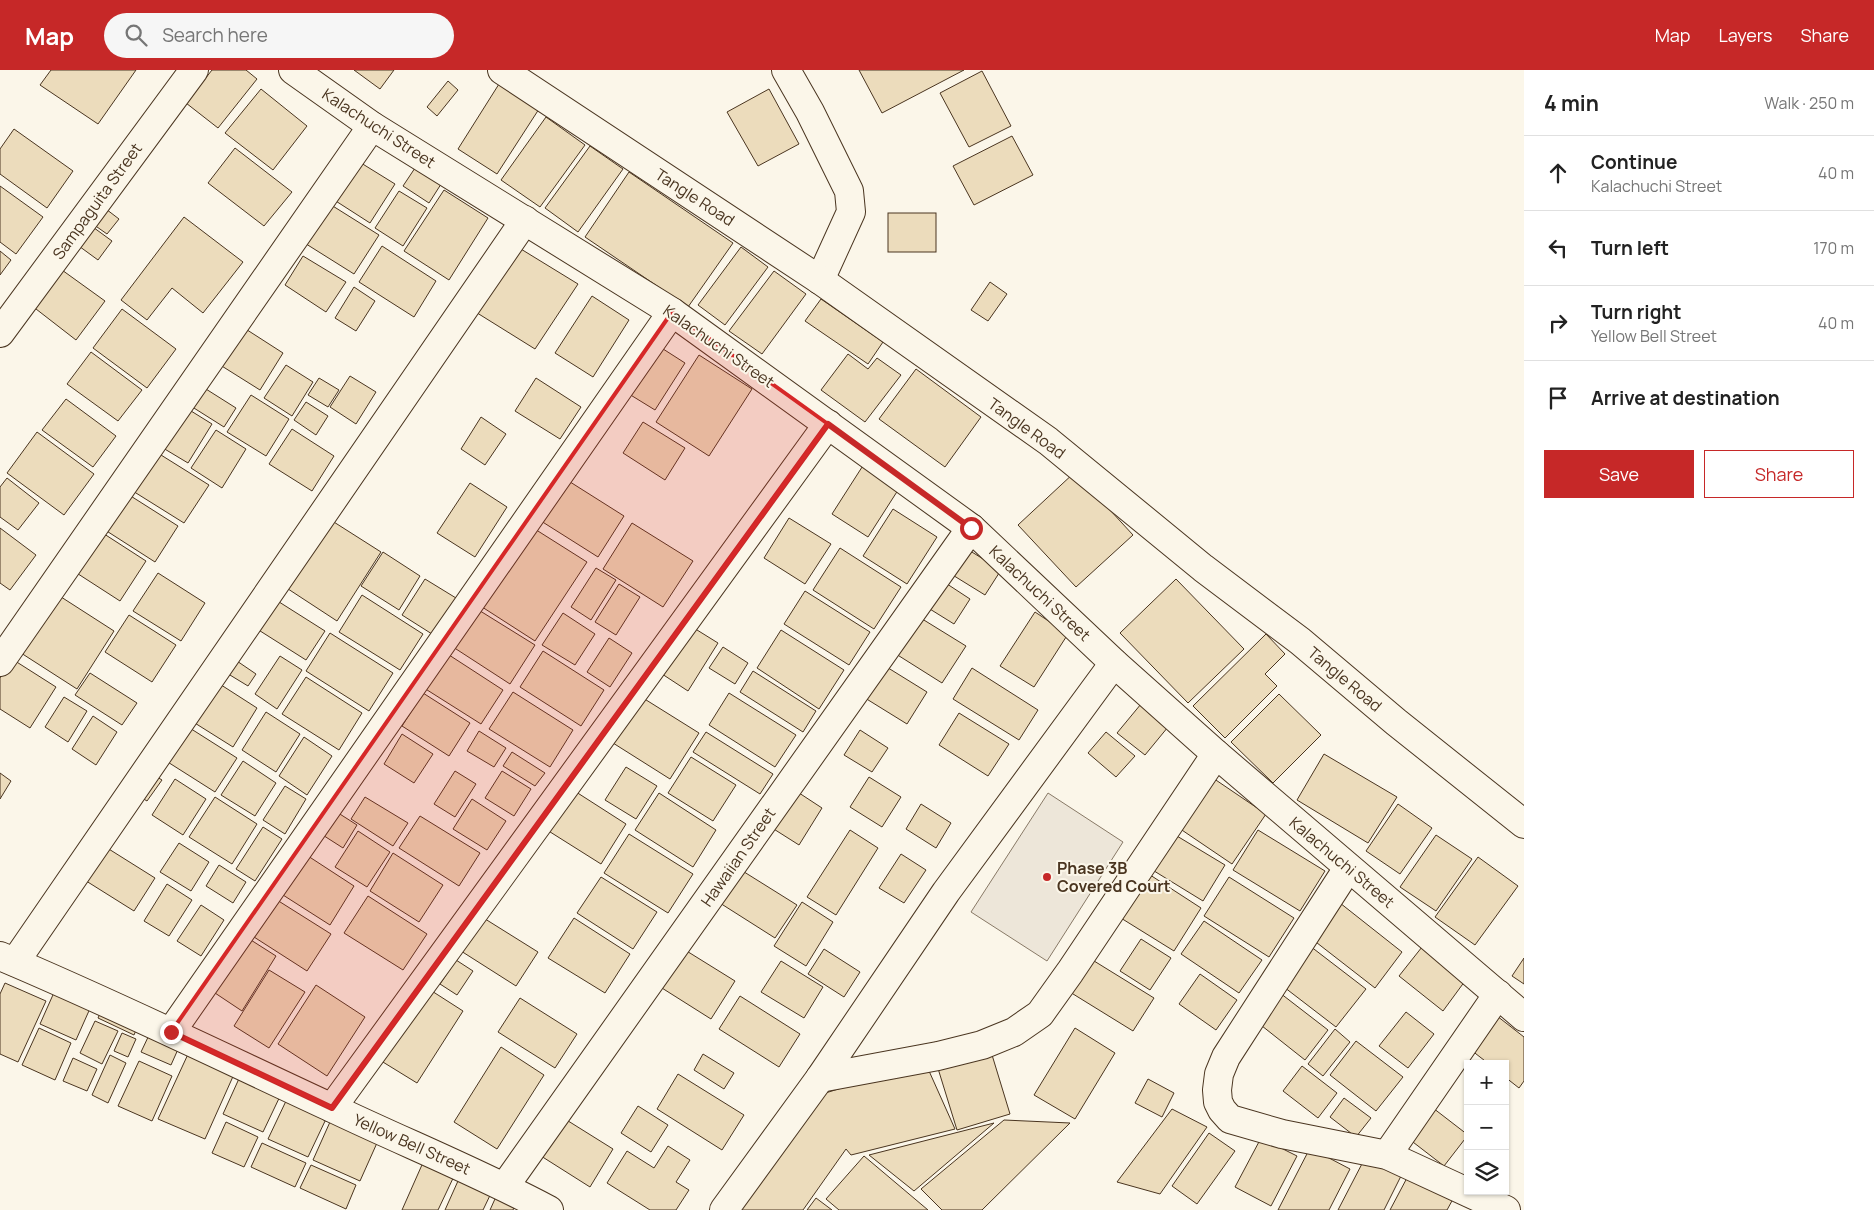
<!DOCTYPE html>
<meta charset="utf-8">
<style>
:root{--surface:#fff;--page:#f6f6f6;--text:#222;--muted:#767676;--line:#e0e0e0;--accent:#c62828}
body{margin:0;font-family:Manrope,sans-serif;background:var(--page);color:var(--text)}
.controls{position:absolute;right:15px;bottom:15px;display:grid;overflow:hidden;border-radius:0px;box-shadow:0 1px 4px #0004}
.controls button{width:45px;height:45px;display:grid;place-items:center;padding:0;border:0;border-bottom:1px solid var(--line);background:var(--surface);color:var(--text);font:25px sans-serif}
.stop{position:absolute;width:15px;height:15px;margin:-11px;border:4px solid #c62828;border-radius:50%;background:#fff}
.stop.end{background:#c62828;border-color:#fff;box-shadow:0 1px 5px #0008}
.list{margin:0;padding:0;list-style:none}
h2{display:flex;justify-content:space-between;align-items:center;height:65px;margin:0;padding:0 20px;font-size:21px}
h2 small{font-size:16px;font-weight:400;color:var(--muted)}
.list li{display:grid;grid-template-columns:32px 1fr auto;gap:15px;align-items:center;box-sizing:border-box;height:75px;padding:0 20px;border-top:1px solid var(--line)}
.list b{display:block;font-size:19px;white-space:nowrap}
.list p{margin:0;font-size:16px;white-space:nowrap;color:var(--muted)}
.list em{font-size:16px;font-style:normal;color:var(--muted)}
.actions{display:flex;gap:10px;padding:15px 20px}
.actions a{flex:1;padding:11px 0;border:1px solid var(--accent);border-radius:0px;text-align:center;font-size:18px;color:var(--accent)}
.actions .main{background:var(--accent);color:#fff}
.icon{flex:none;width:28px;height:28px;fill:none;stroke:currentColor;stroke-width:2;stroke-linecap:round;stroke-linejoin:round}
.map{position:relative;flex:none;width:1524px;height:1140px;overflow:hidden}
header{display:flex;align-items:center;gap:30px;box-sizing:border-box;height:70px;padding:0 25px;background:var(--accent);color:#fff}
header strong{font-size:24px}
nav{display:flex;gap:28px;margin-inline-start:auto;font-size:18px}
.search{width:350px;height:45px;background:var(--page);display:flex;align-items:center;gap:12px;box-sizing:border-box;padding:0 18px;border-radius:28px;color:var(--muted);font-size:19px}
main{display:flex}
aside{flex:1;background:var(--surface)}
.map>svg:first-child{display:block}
.green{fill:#ede6d9;stroke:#887966}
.building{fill:#ecdcbc;stroke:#4a3520}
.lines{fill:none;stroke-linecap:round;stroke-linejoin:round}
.street-casing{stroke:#4a3520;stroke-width:30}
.secondary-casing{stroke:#4a3520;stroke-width:30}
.street{stroke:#fbf6e9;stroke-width:28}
.secondary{stroke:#fbf6e9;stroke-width:28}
.route{stroke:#c62828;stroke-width:6}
.marked{fill:#d62828;fill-opacity:0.2;stroke:#d62828;stroke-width:4;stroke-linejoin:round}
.poi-dot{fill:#c62828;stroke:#fbf6e9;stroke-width:2}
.labels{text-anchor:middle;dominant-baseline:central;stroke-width:4;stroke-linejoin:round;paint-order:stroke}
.street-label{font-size:16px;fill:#4a3520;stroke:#fbf6e9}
.poi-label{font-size:16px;font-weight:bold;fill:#4a3520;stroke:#fbf6e9;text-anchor:start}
</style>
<header>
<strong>Map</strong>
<div class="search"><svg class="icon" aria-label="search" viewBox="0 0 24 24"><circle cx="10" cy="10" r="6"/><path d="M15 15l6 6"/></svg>Search here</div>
<nav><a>Map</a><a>Layers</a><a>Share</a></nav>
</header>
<main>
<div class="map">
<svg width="1524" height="1140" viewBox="0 0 1524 1140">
<rect width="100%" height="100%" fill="#fbf6e9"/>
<!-- green -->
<path class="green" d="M1048,723L1123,772L1047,891L971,842Z"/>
<!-- building -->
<g class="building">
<path d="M51,0H136L98,54L40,15Z"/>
<path d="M212,0H246L257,9L218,58L186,33Z"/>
<path d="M354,0H394L380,19Z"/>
<path d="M859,0H964L882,43Z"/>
<path d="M982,1L1011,56L969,77L940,23Z"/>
<path d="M448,11L458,20L437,46L427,37Z"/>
<path d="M499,14L539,39L497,104L458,79Z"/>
<path d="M261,19L307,56L273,100L225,63Z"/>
<path d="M769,19L799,74L758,96L727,42Z"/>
<path d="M546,47L585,75L540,137L501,110Z"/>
<path d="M14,59L73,101L47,138L0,104V79Z"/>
<path d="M1012,66L1033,105L974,135L953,96Z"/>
<path d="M590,76L623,99L578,162L545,138Z"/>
<path d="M235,78L292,122L264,156L208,113Z"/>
<path d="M353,88L395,114L370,153L328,126Z"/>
<path d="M417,95L443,111L429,133L403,116Z"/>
<path d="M629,102L733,173L688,237L585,167Z"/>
<path d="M0,116L43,147L16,184L0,172Z"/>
<path d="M444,120L488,148L449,210L404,181Z"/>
<path d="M399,121L427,138L403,176L375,158Z"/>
<path d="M328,133L379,165L354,204L303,172Z"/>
<path d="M102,136L119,149L107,164L90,152Z"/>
<rect x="888" y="143" width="48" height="39"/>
<path d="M184,147L243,192L203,243L172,218L147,250L121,230Z"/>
<path d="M86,152L112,171L98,190L72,171Z"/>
<path d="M382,176L436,211L414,247L359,212Z"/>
<path d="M516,176L578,214L535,279L474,241Z"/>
<path d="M741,177L768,197L725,255L698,235Z"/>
<path d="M0,181L11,190L0,205Z"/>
<path d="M303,186L346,212L326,242L285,215Z"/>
<path d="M55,195L105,231L76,270L27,232Z"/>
<path d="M774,201L806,224L762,284L729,261Z"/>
<path d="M990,212L1007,224L988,251L971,240Z"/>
<path d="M354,217L375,231L356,261L335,248Z"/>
<path d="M592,226L629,250L593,307L555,283Z"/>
<path d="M821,229L883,272L868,294L805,251Z"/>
<path d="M122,239L176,279L147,318L93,278Z"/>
<path d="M241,256L283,283L260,320L217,293Z"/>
<path d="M660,277L685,293L655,340L629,324Z"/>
<path d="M91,282L142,320L118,351L67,314Z"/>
<path d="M848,284L868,299L877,288L901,305L865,352L821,320Z"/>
<path d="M699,285L752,319L709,386L656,352Z"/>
<path d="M286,295L313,312L292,346L264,328Z"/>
<path d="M916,299L981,347L945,397L879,349Z"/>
<path d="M350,306L376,322L356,354L330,337Z"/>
<path d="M319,308L339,320L328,337L308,325Z"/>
<path d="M536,308L581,337L560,369L515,341Z"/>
<path d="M198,314L236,338L224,357L186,333Z"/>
<path d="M251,325L289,349L266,386L227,362Z"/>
<path d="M66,329L116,366L93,397L42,360Z"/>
<path d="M306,332L328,346L316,365L294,350Z"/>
<path d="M183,336L212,354L188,393L158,375Z"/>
<path d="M481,347L506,364L485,395L461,379Z"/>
<path d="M643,352L685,378L665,410L623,383Z"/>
<path d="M292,359L334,386L312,421L269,394Z"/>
<path d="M216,360L246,379L222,418L191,398Z"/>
<path d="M37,362L94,404L64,445L7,403Z"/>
<path d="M153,380L209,415L184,453L128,418Z"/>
<path d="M864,394L900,417L868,467L832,444Z"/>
<path d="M1075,402L1133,465L1076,517L1018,455Z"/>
<path d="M7,408L39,433L18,460L0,447V417Z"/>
<path d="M567,410L624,446L598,487L541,451Z"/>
<path d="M470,413L507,437L475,487L437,463Z"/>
<path d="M126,423L178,456L155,492L102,458Z"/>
<path d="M893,439L937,467L907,514L863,486Z"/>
<path d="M326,447L381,482L337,551L282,515Z"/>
<path d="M789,448L831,474L805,514L764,488Z"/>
<path d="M632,453L693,491L663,537L603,499Z"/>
<path d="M530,456L587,492L535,571L479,535Z"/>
<path d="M0,458L36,485L10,520L0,513Z"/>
<path d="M98,460L146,491L120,531L72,500Z"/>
<path d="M840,478L901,517L874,559L813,520Z"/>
<path d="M967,479L1001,500L985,525L951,504Z"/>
<path d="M383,482L420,506L399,540L361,516Z"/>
<path d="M596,498L616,510L591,550L571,537Z"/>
<path d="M158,503L205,533L181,571L133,541Z"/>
<path d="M425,509L456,528L432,564L402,545Z"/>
<path d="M1176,509L1244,579L1188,633L1120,563Z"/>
<path d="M941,510L970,529L954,554L925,536Z"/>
<path d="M619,514L640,527L616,565L595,552Z"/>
<path d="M805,521L870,562L849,595L784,554Z"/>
<path d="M58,525L114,561L77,619L21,583Z"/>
<path d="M362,525L423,564L400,600L339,562Z"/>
<path d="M276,530L325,561L306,590L257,559Z"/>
<path d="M477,539L535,575L510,614L453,577Z"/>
<path d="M1035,542L1068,564L1034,617L1000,596Z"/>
<path d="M563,543L595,564L575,595L542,575Z"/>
<path d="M129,545L176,575L152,612L105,582Z"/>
<path d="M919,547L966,576L942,613L896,584Z"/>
<path d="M689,555L718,573L688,621L659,602Z"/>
<path d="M781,560L844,600L819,639L757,598Z"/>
<path d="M330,563L393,603L369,641L306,601Z"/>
<path d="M1266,564L1285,584L1265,604L1277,616L1225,668L1193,636Z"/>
<path d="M609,568L632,583L610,617L587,602Z"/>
<path d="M723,577L748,593L735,614L709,598Z"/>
<path d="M543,581L604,620L581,656L520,617Z"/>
<path d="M446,583L503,620L481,654L424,618Z"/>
<path d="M280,586L302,600L277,639L255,624Z"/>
<path d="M12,589L56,617L30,658L0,639V608Z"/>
<path d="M234,589L256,604L248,616L225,602Z"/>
<path d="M885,596L927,622L907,654L865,628Z"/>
<path d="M972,598L1038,640L1019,670L953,629Z"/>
<path d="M753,601L816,641L803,662L740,622Z"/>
<path d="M90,603L137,633L122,655L75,625Z"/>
<path d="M306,607L362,643L339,680L282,644Z"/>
<path d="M215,611L257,638L233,677L190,650Z"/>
<path d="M513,622L573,660L550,697L489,659Z"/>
<path d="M423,623L470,653L449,686L402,656Z"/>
<path d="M729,623L796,665L775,697L709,655Z"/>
<path d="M1279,624L1321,665L1273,713L1231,672Z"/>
<path d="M64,627L87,641L68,672L45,657Z"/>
<path d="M643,628L699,663L670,709L613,673Z"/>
<path d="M1141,634L1168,657L1145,685L1117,663Z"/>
<path d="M266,642L300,664L276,702L242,680Z"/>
<path d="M959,643L1009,674L988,706L939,675Z"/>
<path d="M93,646L117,662L96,695L72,679Z"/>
<path d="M185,655L237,688L215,722L163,689Z"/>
<path d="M860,660L888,678L872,702L844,685Z"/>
<path d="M479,661L506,678L494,697L467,681Z"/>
<path d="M706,662L773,704L760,724L693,682Z"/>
<path d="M1106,662L1135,686L1116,707L1088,683Z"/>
<path d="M402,664L433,684L414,713L384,694Z"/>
<path d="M304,667L332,686L307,725L279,706Z"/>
<path d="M512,682L545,703L535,716L503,696Z"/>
<path d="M1324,684L1397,727L1368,773L1297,730Z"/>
<path d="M691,687L736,715L713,751L668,723Z"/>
<path d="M243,691L276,713L255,746L221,725Z"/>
<path d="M626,697L657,716L636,749L605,730Z"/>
<path d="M147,701L162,710L147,731L134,723Z"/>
<path d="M455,701L476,714L455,747L434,734Z"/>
<path d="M502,701L531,719L514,746L485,728Z"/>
<path d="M0,703L11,711L0,729Z"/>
<path d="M1207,704L1266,744L1232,794L1173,754Z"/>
<path d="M869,707L901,727L882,757L850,737Z"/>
<path d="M175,709L206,729L183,765L152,745Z"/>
<path d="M285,716L306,729L285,764L263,750Z"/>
<path d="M793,719L822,738L799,775L769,756Z"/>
<path d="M573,720L626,754L601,794L547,760Z"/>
<path d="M659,723L716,760L693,797L635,760Z"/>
<path d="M215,727L257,754L232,794L189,767Z"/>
<path d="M365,727L408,753L393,776L351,749Z"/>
<path d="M472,729L506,751L487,780L453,759Z"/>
<path d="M921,734L951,753L936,778L906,759Z"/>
<path d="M1398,734L1432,758L1400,804L1366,781Z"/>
<path d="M332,739L357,755L343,778L318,762Z"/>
<path d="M420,746L480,783L459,816L399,778Z"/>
<path d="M263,757L282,769L255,811L236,799Z"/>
<path d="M850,760L878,778L836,845L807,827Z"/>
<path d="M1167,760L1225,795L1203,831L1146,796Z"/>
<path d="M1258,760L1325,801L1300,841L1233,800Z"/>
<path d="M358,761L390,782L367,817L335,797Z"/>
<path d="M629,764L693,804L668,843L604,803Z"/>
<path d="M1436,765L1472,789L1436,841L1400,817Z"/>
<path d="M179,773L209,792L191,821L160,802Z"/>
<path d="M104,776L155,808L134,841L83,809Z"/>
<path d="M393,783L443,815L419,852L370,821Z"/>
<path d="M901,784L926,800L904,833L879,818Z"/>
<path d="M308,786L354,816L330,855L283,825Z"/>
<path d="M1478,787L1518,816L1475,875L1435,847Z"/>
<path d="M219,795L246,812L233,833L206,816Z"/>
<path d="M733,795L797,835L775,868L712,828Z"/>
<path d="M1144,801L1201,838L1174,881L1116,845Z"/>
<path d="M601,807L657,842L633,879L577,843Z"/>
<path d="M1229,807L1294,848L1269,887L1204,846Z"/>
<path d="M167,814L192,830L169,866L144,851Z"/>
<path d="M368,826L427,864L403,900L344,863Z"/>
<path d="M277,830L331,864L307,901L254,867Z"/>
<path d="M802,832L833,852L806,896L774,876Z"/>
<path d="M1340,833L1402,882L1375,918L1312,869Z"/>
<path d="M201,835L224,850L201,886L177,871Z"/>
<path d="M482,847L538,882L516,916L461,881Z"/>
<path d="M574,848L630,884L605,923L548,888Z"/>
<path d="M1204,851L1262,890L1239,923L1181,884Z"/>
<path d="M243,865L276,886L242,941L209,919Z"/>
<path d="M1141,869L1171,888L1150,920L1120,901Z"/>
<path d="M677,875L735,911L711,949L654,913Z"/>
<path d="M1310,876L1366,919L1336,957L1280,914Z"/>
<path d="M1422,877L1465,911L1443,941L1399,906Z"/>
<path d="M824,879L860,902L844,927L808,904Z"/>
<path d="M1086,886L1154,928L1133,961L1065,919Z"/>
<path d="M1524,888V914L1512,906Z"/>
<path d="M456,890L473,901L457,925L440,914Z"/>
<path d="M781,891L823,917L804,948L761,922Z"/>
<path d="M269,900L305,922L269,978L234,956Z"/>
<path d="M1200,904L1237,930L1216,960L1179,934Z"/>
<path d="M5,913L46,931L18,992L0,984V924Z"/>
<path d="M316,915L365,947L327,1006L278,974Z"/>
<path d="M424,916L463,941L417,1013L378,989Z"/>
<path d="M56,918L92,934L76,970L40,954Z"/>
<path d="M1280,923L1328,960L1305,990L1257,952Z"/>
<path d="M740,926L800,964L779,997L719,959Z"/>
<path d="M520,928L577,964L555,998L498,962Z"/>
<path d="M103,937L139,953L134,965L98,948Z"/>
<path d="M1406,942L1434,964L1408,998L1379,976Z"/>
<path d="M1497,946L1524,967V1011L1519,1018L1505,1007V994H1489L1471,980Z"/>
<path d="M95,951L118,961L102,994L80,983Z"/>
<path d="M39,958L71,973L55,1010L22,995Z"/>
<path d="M1075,958L1115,983L1075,1049L1034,1025Z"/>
<path d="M1335,959L1350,972L1323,1006L1308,994Z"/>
<path d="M122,963L136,969L128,987L114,981Z"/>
<path d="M150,963L179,977L171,995L141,982Z"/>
<path d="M1356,971L1403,1007L1376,1041L1330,1005Z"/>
<path d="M989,975L1010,1044L957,1060L936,992Z"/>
<path d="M501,977L544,1005L497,1079L454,1052Z"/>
<path d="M189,982L235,1002L205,1069L158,1049Z"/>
<path d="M703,984L734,1003L724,1019L694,1000Z"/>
<path d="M110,985L126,993L108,1033L92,1025Z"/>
<path d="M73,988L97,999L87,1021L63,1011Z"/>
<path d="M139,991L172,1006L152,1051L118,1036Z"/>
<path d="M925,992L955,1059L851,1085L846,1079L803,1140H726L819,1025Z"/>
<path d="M1302,996L1337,1023L1318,1048L1283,1021Z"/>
<path d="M242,1002L283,1020L263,1062L223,1044Z"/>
<path d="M678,1004L744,1045L722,1080L657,1039Z"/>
<path d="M1148,1009L1174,1023L1162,1047L1135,1033Z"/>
<path d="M1344,1028L1371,1048L1356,1067L1330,1047Z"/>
<path d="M286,1031L326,1049L308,1087L268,1069Z"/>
<path d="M638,1036L668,1055L651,1082L621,1063Z"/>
<path d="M1433,1038L1468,1065L1444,1096L1409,1069Z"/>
<path d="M1172,1039L1207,1057L1160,1124L1117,1112Z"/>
<path d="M334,1043L381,1064L360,1111L313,1090Z"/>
<path d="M565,1049L613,1079L590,1117L541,1086Z"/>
<path d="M1004,1050L1070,1053L982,1140H942L921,1119Z"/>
<path d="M226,1052L258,1067L244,1097L212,1083Z"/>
<path d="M994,1053L914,1121L869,1085Z"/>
<path d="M1209,1063L1235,1081L1197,1134L1172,1116Z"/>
<path d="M1261,1068L1297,1086L1271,1136L1235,1117Z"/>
<path d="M262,1073L306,1093L295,1117L251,1097Z"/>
<path d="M668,1076L690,1090L676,1112L689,1120L676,1140H650L607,1113L627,1081L654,1098Z"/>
<path d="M1310,1078L1350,1099L1329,1140H1278Z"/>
<path d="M864,1086L928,1140H839L826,1129Z"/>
<path d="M425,1088L456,1102L438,1140H402Z"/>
<path d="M1365,1088L1401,1106L1384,1140H1338Z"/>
<path d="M311,1095L356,1115L346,1139L300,1118Z"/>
<path d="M462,1102L494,1117L483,1140H445Z"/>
<path d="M1408,1106L1453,1129L1447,1140H1390Z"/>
<path d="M499,1120L518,1129L513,1140H490Z"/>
<path d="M816,1128L832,1140H807Z"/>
</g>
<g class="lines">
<defs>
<g id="street">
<path d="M293,0L372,56L672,242L971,458L1114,593L1216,684L1524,947"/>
<path d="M786,0L810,42L849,121L851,142L820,210"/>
<path d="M0,263L194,0"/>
<path d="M0,592L372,56"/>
<path d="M1348,798L1226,987L1219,1004L1217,1020L1218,1032L1222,1040L1230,1049L1282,1064L1387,1085L1506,1140"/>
<path d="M0,886C112,933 220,986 330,1037C403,1072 478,1102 549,1140"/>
<path d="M15,892L525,150"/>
<path d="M171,962L672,242"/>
<path d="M820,1008L938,986L982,975L1014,962L1040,944L1070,902L1216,684"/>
<path d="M332,1038L828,354"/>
<path d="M1387,1085L1498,924"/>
<path d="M505,1116L971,458"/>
<path d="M724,1140L820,1008L946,822L1114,593"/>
</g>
<path id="secondary" d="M502,0L820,210L1048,371L1203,498L1300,571L1396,652L1524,754"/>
</defs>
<!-- street casing -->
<use href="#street" class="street-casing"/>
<!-- secondary casing -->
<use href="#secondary" class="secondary-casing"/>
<!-- street -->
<use href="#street" class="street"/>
<!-- secondary -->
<use href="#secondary" class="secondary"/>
</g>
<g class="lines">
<!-- route -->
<path class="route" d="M171,962L332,1038L828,354L971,458"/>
</g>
<!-- marked area -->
<path class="marked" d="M672,242L828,354L332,1038L171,962Z"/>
<!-- markers -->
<circle class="poi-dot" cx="1047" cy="807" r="5"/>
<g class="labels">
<!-- street labels -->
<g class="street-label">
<text transform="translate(379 58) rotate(33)">Kalachuchi Street</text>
<text transform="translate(695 127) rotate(33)">Tangle Road</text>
<text transform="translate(97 131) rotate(-54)">Sampaguita Street</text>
<text transform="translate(719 276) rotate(35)">Kalachuchi Street</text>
<text transform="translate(1027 358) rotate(36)">Tangle Road</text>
<text transform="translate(1040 523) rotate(43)">Kalachuchi Street</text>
<text transform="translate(1345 609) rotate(40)">Tangle Road</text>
<text transform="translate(738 787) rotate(-55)">Hawaiian Street</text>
<text transform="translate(1342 792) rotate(40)">Kalachuchi Street</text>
<text transform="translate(412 1074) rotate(24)">Yellow Bell Street</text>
</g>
<!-- poi labels -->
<g class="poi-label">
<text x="1057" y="798">Phase 3B<tspan x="1057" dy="18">Covered Court</tspan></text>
</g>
</g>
</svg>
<div class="controls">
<button>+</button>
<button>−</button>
<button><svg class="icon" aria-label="layers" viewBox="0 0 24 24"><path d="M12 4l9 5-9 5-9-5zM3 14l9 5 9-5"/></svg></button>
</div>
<div class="stop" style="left:971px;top:458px"></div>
<div class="stop end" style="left:171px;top:962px"></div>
</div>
<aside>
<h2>4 min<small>Walk · 250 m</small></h2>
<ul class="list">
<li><svg class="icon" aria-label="ahead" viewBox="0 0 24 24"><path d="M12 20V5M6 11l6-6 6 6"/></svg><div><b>Continue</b><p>Kalachuchi Street</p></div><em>40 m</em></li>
<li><svg class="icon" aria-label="left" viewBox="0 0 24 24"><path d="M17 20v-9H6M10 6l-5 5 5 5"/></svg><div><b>Turn left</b></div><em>170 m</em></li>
<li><svg class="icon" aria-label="right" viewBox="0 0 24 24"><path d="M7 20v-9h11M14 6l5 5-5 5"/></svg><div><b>Turn right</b><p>Yellow Bell Street</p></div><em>40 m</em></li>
<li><svg class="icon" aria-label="arrive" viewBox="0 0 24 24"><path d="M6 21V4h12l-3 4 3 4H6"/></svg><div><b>Arrive at destination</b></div></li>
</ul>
<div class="actions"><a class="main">Save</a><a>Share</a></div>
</aside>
</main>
